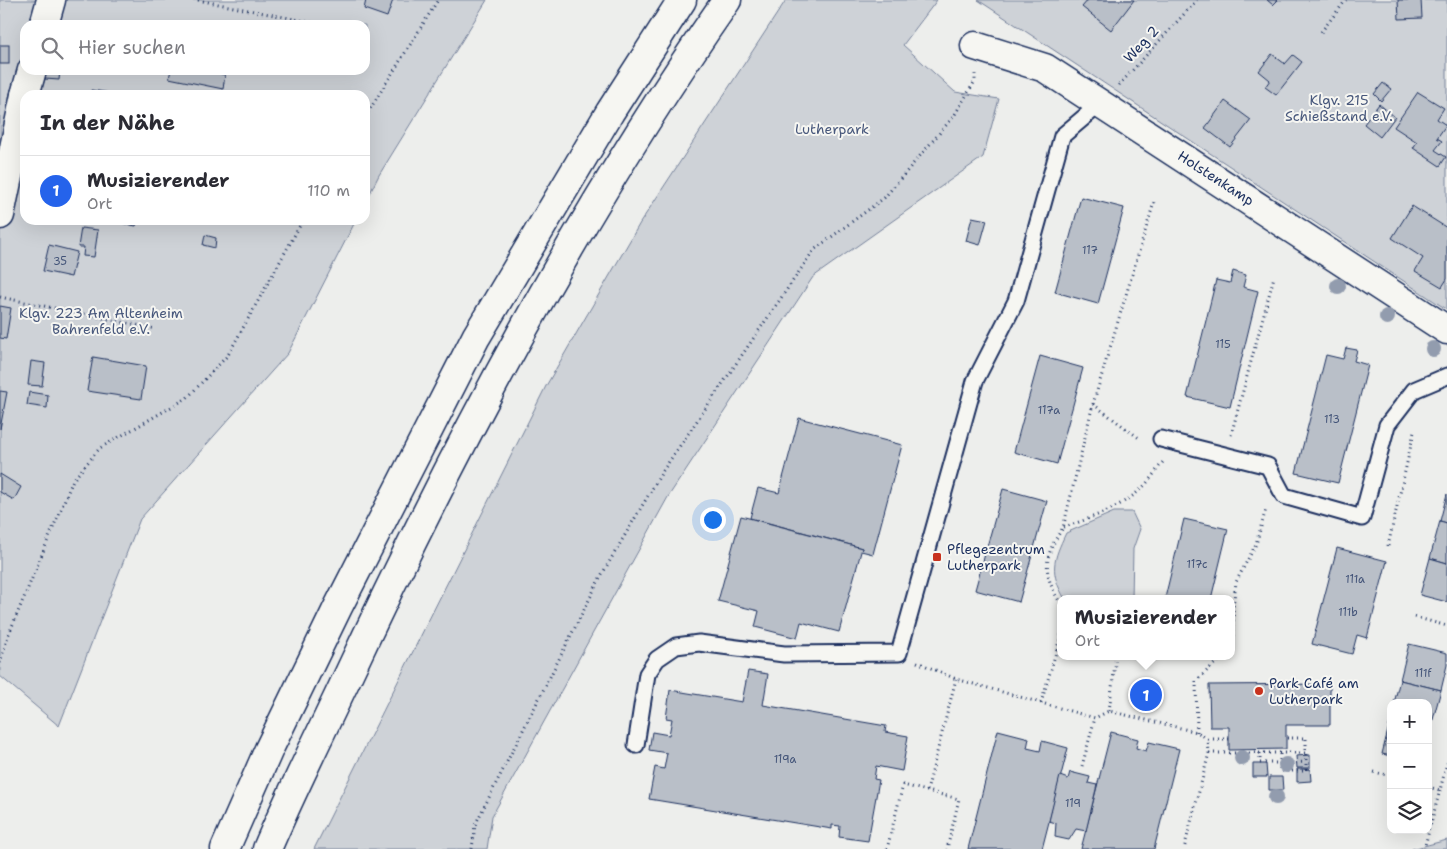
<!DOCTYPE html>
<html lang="de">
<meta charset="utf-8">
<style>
:root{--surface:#fff;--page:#f2f2f3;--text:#2b2b33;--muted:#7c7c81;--line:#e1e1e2;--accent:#2563eb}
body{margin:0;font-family:"Shantell Sans",sans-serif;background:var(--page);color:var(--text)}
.controls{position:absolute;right:15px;bottom:15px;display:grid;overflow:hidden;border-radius:10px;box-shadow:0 5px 20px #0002}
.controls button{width:45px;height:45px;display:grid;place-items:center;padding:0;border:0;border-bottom:1px solid var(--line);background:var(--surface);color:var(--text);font:25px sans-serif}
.you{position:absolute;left:712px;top:519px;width:18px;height:18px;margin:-12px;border:4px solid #fff;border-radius:50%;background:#1a73e8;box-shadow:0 0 0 8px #1a73e833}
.badge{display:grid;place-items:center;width:32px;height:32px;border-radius:50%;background:var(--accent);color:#fff;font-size:16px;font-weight:700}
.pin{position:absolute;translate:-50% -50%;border:2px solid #fff;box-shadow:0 1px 5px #0006}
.popup{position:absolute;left:1057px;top:595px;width:178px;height:65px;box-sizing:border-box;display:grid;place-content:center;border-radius:10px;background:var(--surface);filter:drop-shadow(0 1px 4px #0005);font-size:16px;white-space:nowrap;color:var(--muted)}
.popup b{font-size:19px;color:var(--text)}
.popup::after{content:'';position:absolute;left:50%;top:100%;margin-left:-10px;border:10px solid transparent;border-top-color:var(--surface)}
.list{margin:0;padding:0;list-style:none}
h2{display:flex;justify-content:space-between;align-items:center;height:65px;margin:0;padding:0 20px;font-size:21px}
h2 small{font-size:16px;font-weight:400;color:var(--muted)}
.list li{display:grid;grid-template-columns:32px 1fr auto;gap:15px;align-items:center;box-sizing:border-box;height:70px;padding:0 20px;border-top:1px solid var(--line)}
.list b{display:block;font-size:19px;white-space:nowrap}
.list p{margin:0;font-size:16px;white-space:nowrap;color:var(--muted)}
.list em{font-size:16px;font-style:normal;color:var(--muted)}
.icon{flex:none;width:28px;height:28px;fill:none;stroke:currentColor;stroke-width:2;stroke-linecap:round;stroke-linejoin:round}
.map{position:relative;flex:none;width:1447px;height:849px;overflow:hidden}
.search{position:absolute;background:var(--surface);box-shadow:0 5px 20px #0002;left:20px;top:20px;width:350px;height:55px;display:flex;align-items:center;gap:12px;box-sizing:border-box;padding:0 18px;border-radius:15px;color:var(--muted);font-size:19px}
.panel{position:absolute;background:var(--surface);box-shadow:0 5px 20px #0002;left:20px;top:90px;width:350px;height:135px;border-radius:15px}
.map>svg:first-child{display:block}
.green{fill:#ced2d7;stroke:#74809a;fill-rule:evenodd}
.building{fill:#b9bfc8;stroke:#1b2f5e}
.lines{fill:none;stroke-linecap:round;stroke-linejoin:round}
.lane-casing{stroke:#1b2f5e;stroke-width:19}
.street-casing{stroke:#1b2f5e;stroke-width:31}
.highway-casing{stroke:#1b2f5e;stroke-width:31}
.path{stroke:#1b2f5e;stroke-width:3;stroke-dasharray:1 4;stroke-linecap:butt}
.lane{stroke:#f6f6f2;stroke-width:15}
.street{stroke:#f6f6f2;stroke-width:28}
.highway{stroke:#f6f6f2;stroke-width:28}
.tree{fill:#929cae}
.poi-dot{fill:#c8321e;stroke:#f6f6f2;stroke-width:2}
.labels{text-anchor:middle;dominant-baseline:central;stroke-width:4;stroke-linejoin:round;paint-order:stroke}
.number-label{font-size:11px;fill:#425378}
.street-label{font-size:14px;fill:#1b2f5e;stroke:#f6f6f2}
.park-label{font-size:14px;fill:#48587c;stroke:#f6f6f2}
.poi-label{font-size:14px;fill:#1b2f5e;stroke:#f6f6f2;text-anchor:start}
</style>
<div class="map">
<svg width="1447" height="849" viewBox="0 0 1447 849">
<rect width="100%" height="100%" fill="#edeeec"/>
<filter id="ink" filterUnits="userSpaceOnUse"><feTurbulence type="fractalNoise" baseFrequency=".02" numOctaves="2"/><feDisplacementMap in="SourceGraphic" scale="10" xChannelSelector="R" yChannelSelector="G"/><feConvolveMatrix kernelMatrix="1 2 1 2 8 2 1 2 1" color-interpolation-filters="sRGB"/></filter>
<g filter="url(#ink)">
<!-- green -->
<g class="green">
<path d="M0,0H487L379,175L365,203V95H25V220H356L288,353L140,519L59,726L0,676ZM25,25H365V70H25Z"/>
<path d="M786,0H937L903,45L955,92L999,99L983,157L813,277L668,497L492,816L487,849H314L546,386L640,223Z"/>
<path d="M978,0H1447V309L1440,305Z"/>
<path d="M1114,512H1132L1140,529L1133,549L1132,599H1065C1049,572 1053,560 1066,533Z"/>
<path d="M1447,840V849H1412Z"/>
</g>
<!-- building -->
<g class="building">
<path d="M366,0H393L387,17L364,9Z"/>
<path d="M1088,0H1134L1111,30L1082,7Z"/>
<path d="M1267,0H1278L1273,5Z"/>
<path d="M1398,0H1421L1422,18L1399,19Z"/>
<rect x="0" y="45" width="9" height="19"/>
<path d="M1272,54L1285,64L1293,55L1302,62L1276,95L1265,87L1270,80L1259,71Z"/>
<path d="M46,70H60L59,80L45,79Z"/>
<path d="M171,70H208L225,75L223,89L169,78Z"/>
<path d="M1383,83L1391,89L1381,101L1374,94Z"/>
<path d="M91,90L111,93V95H90Z"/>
<path d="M1418,92L1444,108L1437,119L1446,125L1437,138L1442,141L1435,150L1446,157L1440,166L1413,148L1417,142L1394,127Z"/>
<path d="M1225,101L1251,120L1230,147L1205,128Z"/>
<path d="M1379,104L1395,117L1380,137L1364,124Z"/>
<path d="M1081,197L1124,208L1098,304L1055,292Z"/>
<path d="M1412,206L1447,228V279L1442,287L1415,271L1423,258L1392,238Z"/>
<path d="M972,217L987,220L980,245L966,241Z"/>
<path d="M105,220H138L136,226Z"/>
<path d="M81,228L98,230L94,257L83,256L84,247H78Z"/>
<path d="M205,235L216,238L215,248L203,245Z"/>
<path d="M49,245L77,252L71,277L43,271Z"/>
<path d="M1233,271L1246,275L1243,287L1258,291L1230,407L1187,397L1216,280L1230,283Z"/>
<path d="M0,306L11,308L6,339L0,338Z"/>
<path d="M1346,348L1357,350L1354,361L1368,365L1338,483L1296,473L1326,355L1343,359Z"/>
<path d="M1040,356L1083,368L1057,464L1014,452Z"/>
<path d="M93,357L146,366L141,399L87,391Z"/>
<path d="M31,361L45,363L42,386L28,385Z"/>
<path d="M0,391L7,392L0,429Z"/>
<path d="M29,392L48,395L47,408L27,405Z"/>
<path d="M799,418L902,445L873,554L861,551L862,548L750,518L758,488L779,493Z"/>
<path d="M0,474L21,487L14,500L0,492Z"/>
<path d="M1003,489L1047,501L1019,602L975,590Z"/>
<path d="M1447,494V523L1440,521Z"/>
<path d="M741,516L862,548L839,632L801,622L797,638L755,627L759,611L718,601Z"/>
<path d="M1184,519L1228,529L1211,599L1165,598Z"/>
<path d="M1440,521L1447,523V563L1430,558Z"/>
<path d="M1337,548L1387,561L1367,638L1357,635L1352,654L1312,644Z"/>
<path d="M1430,558L1447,563V602L1420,595Z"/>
<path d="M1409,644L1447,653V665L1441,690L1400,680Z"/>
<path d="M748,671L768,674L763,705L886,726L885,732L908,736L902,771L876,766L874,779L879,780L868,841L839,837L840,826L832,825V829L649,799L655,767L664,769L667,753L649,750L652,732L669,735L672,719L666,718L670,690L742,702Z"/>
<path d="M1400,680L1441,690L1431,727L1428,726V703H1394Z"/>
<path d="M1330,684V725H1286V749L1229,750V727H1210L1209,685Z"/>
<path d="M1391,718V756L1382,754Z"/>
<path d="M998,730L1029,738L1027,748L1040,751L1042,741L1068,748L1042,849H968Z"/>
<path d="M1111,732L1138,739L1136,748L1146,751L1149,742L1179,749L1154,849H1081Z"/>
<path d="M1310,755V768H1297L1296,756Z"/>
<path d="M1253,764H1266L1267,777H1253Z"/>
<path d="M1297,769H1310L1311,781L1297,782Z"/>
<path d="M1070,772L1090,777L1088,783L1097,785L1086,831L1076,829L1069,840L1055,837L1056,823L1049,821L1060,776L1068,779Z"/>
<path d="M1269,777H1282L1283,790H1269Z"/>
</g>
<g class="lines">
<defs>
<g id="lane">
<path d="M1161,439L1268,466L1284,496L1362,518L1387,425L1414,390L1447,376"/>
<path d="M636,745L647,674L657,659L676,646L699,643L784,654L899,653L975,381L1016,301L1062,136L1101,103"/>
</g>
<g id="street">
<path d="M44,25L51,0"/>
<path d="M975,46L1045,68L1447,330"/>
<path d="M25,95L32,70"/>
<path d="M0,215L25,95"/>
</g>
<g id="highway">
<path d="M225,849L269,749L338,607L476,337L610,112L682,0"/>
<path d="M267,849C291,793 319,737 345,682C455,446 578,214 727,0"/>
</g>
</defs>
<!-- lane casing -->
<use href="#lane" class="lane-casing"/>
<!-- street casing -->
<use href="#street" class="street-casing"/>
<!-- highway casing -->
<use href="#highway" class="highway-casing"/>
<!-- path -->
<g class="path">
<path d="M198,0L325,25"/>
<path d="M1321,32L1346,0"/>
<path d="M1119,85L1197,0"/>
<path d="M365,117L438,0"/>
<path d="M0,297L156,329"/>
<path d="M1093,404L1139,438"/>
<path d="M1231,435L1274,277"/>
<path d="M1064,527C1092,518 1126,506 1146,484C1152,477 1157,469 1163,462"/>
<path d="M1388,546L1414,432"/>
<path d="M1061,604C1042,574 1043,556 1063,528L1093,404L1155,199"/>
<path d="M1415,617L1447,626"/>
<path d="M1231,645L1234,641L1233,608L1236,582L1256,544L1266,509"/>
<path d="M917,662L956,679L1095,718L1109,711L1197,732L1208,739L1209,753L1184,849"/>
<path d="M0,663L8,636L73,480L100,448L187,398L228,355L303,220"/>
<path d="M1041,703L1061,635"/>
<path d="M1109,711L1116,656"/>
<path d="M1197,732L1196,681L1223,656"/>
<path d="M1208,739H1229"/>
<path d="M1209,753H1306V738H1286"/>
<path d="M1260,753V763H1280V771H1306V753"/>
<path d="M1280,754V763L1306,762"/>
<path d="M1082,766L1095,718"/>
<path d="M1374,772L1391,776"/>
<path d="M1428,787L1440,790L1447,763"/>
<path d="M927,791L956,679"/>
<path d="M472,849L475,825L601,576L662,472L814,250L884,198L954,116L975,81V74"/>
<path d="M887,849L903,785L959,799L947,849"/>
<path d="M1424,849L1440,790"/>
</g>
<!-- lane -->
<use href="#lane" class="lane"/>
<!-- street -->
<use href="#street" class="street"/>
<!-- highway -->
<use href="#highway" class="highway"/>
</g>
<!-- trees -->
<g class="tree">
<circle cx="1338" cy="286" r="8"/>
<circle cx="1387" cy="317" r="8"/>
<circle cx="1433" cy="349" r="8"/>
<circle cx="1242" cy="758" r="8"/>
<circle cx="1286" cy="765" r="8"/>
<circle cx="1276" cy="797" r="8"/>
</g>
</g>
<!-- markers -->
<g class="poi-dot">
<rect x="932" y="552" width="10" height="10" rx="2.5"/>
<circle cx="1259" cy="691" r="5"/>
</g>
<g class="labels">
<!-- number labels -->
<g class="number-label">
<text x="1090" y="250">117</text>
<text x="60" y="261">35</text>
<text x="1223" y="344">115</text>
<text x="1049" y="410">117a</text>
<text x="1332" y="419">113</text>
<text x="1197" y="564">117c</text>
<text x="1355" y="579">111a</text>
<text x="1348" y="612">111b</text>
<text x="1423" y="673">111f</text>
<text x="785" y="759">119a</text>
<text x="1073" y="803">119</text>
</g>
<!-- street labels -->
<g class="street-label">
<text transform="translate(1141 44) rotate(-47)">Weg 2</text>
<text transform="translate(1216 178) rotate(33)">Holstenkamp</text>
</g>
<!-- park labels -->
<g class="park-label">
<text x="1339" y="100">Klgv. 215<tspan x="1339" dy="16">Schießstand e.V.</tspan></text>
<text x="832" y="129">Lutherpark</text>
<text x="101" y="313">Klgv. 223 Am Altenheim<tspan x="101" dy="16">Bahrenfeld e.V.</tspan></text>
</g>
<!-- poi labels -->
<g class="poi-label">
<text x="947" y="549">Pflegezentrum<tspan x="947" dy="16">Lutherpark</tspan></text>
<text x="1269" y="683">Park Café am<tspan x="1269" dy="16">Lutherpark</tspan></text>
</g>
</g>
</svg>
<div class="controls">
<button>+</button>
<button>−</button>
<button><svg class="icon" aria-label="layers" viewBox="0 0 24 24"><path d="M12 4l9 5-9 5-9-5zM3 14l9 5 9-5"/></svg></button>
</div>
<div class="you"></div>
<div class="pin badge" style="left:1146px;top:695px">1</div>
<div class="popup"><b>Musizierender</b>Ort</div>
<div class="search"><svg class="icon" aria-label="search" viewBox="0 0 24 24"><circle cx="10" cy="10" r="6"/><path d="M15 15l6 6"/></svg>Hier suchen</div>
<section class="panel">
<h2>In der Nähe<small></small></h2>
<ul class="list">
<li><span class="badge">1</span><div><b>Musizierender</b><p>Ort</p></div><em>110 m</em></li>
</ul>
</section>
</div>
